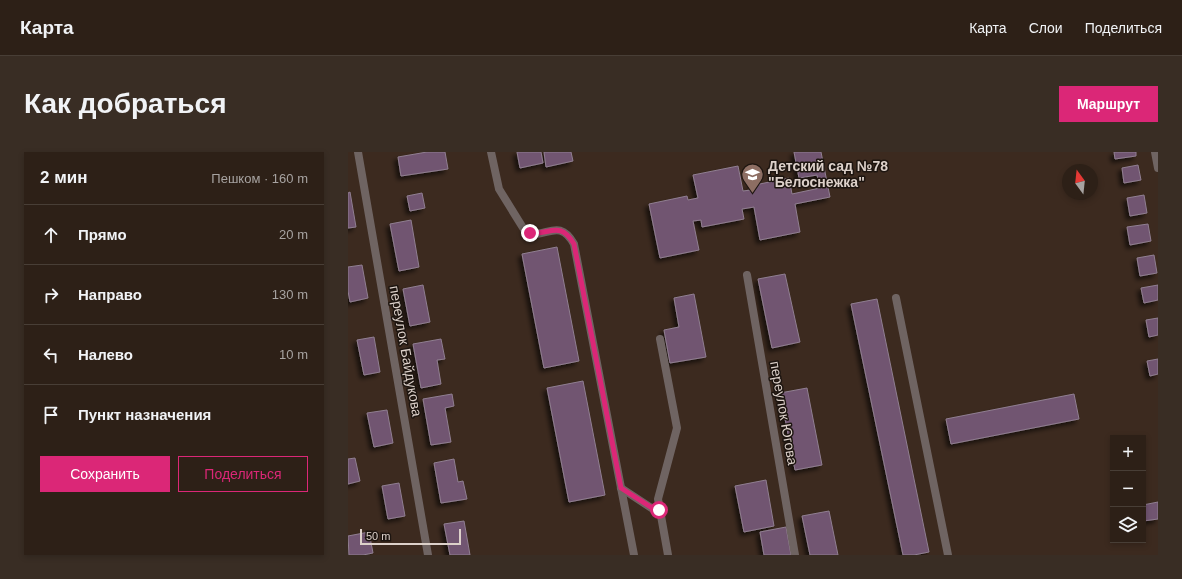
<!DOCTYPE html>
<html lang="ru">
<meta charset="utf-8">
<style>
:root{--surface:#2d2017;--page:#392d24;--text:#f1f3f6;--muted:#a7a3a1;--line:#483e36;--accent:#db2777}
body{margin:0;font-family:Helvetica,sans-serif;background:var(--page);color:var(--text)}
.controls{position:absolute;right:12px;bottom:12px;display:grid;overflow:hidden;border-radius:0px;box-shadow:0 2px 6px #0003}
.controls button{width:36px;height:36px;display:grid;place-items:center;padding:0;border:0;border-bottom:1px solid var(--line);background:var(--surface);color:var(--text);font:20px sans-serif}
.compass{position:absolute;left:714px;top:12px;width:36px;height:36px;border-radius:50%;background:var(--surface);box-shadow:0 2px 6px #0003;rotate:345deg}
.scale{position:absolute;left:12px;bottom:10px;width:101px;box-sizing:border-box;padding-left:4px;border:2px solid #ddd1ca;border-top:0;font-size:11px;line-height:14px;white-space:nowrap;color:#ddd1ca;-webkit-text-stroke:3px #1d1510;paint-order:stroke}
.stop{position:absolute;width:12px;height:12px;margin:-9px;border:3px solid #db2777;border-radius:50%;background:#fff}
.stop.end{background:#db2777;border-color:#fff;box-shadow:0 1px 4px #0008}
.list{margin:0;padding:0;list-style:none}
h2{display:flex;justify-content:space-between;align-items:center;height:52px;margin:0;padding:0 16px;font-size:17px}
h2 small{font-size:13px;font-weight:400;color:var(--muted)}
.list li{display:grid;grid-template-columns:26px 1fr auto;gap:12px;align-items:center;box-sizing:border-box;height:60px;padding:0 16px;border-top:1px solid var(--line)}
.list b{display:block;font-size:15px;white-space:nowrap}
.list em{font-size:13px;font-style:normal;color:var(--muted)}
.actions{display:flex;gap:8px;padding:12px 16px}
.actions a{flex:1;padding:9px 0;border:1px solid var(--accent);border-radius:0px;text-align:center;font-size:14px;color:var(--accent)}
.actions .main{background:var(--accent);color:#fff}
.icon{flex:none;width:22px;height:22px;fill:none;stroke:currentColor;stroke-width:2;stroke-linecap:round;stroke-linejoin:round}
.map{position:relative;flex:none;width:810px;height:403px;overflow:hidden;border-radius:0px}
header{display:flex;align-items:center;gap:24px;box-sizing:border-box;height:56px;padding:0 20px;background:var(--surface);border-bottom:1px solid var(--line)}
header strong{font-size:19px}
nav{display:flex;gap:22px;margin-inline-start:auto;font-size:14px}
.intro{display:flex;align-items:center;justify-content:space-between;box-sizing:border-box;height:96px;padding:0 24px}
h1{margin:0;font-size:28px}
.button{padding:10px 18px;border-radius:0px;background:var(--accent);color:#fff;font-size:14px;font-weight:700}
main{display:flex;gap:24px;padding:0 24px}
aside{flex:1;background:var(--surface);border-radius:0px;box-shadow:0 2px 6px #0003}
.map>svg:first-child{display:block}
.building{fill:#715471;stroke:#907f91;filter:url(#shadow)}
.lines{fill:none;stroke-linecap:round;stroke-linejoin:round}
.lane{stroke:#6f6462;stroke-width:8}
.street{stroke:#6f6462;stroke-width:8}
.route{stroke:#db2777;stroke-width:5}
.labels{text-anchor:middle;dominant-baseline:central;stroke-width:3;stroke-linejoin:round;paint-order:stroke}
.poi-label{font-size:14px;font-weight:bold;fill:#ddd1ca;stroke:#1d1510;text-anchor:start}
.street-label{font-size:14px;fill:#ddd1ca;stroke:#1d1510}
</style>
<header>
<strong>Карта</strong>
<nav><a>Карта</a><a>Слои</a><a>Поделиться</a></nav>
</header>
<div class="intro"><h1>Как добраться</h1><a class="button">Маршрут</a></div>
<main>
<aside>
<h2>2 мин<small>Пешком · 160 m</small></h2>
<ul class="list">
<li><svg class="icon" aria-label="ahead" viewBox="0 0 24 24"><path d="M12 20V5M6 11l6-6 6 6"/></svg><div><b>Прямо</b></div><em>20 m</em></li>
<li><svg class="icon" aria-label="right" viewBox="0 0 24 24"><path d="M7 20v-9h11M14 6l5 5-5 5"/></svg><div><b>Направо</b></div><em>130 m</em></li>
<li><svg class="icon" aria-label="left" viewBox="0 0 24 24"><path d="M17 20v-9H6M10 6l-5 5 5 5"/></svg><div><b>Налево</b></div><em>10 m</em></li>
<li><svg class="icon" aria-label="arrive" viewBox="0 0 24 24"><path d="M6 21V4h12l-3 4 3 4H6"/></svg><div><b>Пункт назначения</b></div></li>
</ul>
<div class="actions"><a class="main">Сохранить</a><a>Поделиться</a></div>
</aside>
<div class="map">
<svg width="810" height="403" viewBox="0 0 810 403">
<defs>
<filter id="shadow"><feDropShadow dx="-3.5" dy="3.5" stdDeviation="2" flood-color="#0009"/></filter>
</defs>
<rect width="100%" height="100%" fill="#3c2a1f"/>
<!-- building -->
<g class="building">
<path d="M79,0H97L100,17L53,24L50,5Z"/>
<path d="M169,0H193L195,11L172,16Z"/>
<path d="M196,0H223L225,9L198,15Z"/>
<path d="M446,0H473L482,45L447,52L452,80L412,88L406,55L394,57L396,67L354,75L353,68L345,69L351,98L312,106L301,52L339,44L340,48L350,46L345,23L390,14L395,39L403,38L402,34L441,26L444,42L472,36L469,23L451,26Z"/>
<path d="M766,0H788V4L767,7Z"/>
<path d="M790,13L793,28L776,31L774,16Z"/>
<path d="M2,40L8,75L0,76V41Z"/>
<path d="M74,41L77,56L62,59L59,44Z"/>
<path d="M796,43L799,61L782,64L779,46Z"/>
<path d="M63,68L71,115L51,119L42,72Z"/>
<path d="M800,72L803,89L782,93L779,75Z"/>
<path d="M209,95L231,209L196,216L174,102Z"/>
<path d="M806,103L809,121L792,124L789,106Z"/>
<path d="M14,113L20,146L2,150L0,139V115Z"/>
<path d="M437,122L452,190L424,196L410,127Z"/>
<path d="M75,133L82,170L62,174L55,137Z"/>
<path d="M810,133V148L796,151L793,136Z"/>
<path d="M346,142L358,205L322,211L316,178L331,175L326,146Z"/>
<path d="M529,147L581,400L566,403H555L503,152Z"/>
<path d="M810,166V183L801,185L798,168Z"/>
<path d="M26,185L32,220L16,223L9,188Z"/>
<path d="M93,187L97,207L89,208L93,232L73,236L65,192Z"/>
<path d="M810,207V222L802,224L799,209Z"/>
<path d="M235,229L257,343L221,350L199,236Z"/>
<path d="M459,236L474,313L447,318L432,241Z"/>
<path d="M104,242L106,254L97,256L103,290L83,293L75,247Z"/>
<path d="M726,242L731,267L603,292L598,267Z"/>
<path d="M39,258L45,291L26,295L19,261Z"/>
<path d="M7,306L12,329L0,332V307Z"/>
<path d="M106,307L110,330L115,329L119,347L93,351L86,311Z"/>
<path d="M418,328L426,374L396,380L387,334Z"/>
<path d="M51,331L57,364L40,367L34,334Z"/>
<path d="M810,350V367L795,369V353Z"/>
<path d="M481,359L490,403H462L454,364Z"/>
<path d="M116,369L122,403H102L96,372Z"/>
<path d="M438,375L443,403H416L412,380Z"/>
<path d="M21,380L25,401L15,403H1L0,384Z"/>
</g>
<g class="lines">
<!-- lane -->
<g class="lane">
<path d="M143,0L151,37L177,79C196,90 210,63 226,92L286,403"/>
<path d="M548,146L600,403"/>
<path d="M312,187L329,276L310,347L320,403"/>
<path d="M273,336L311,361"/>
</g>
<!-- street -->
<g class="street">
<path d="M10,0L80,403"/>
<path d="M807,0L810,16"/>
<path d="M399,123L447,403"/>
</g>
</g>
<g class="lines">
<!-- route -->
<path class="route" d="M182,81C202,83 212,68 226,92L273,336L312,361L311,358"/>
</g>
<!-- icons -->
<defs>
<symbol id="school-pin" viewBox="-11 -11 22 30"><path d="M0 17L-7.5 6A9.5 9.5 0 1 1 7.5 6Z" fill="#8d6e63" stroke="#1d1510"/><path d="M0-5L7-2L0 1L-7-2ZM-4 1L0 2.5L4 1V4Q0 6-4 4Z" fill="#fff"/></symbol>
</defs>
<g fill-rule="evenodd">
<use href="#school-pin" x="392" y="10" width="25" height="34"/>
</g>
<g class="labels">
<!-- poi labels -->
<g class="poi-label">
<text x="420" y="14">Детский сад №78<tspan x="420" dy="16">"Белоснежка"</tspan></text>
</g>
<!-- street labels -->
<g class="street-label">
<text transform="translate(58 199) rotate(80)">переулок Байдукова</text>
<text transform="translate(436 261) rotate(80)">переулок Югова</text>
</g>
</g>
</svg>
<div class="controls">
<button>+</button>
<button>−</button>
<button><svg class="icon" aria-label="layers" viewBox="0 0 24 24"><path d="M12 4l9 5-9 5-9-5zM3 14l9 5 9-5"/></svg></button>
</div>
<svg class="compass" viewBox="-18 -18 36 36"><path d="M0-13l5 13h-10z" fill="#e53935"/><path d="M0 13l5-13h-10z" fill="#a7a3a1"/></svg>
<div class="scale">50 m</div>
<div class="stop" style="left:311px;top:358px"></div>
<div class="stop end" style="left:182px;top:81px"></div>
</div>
</main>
